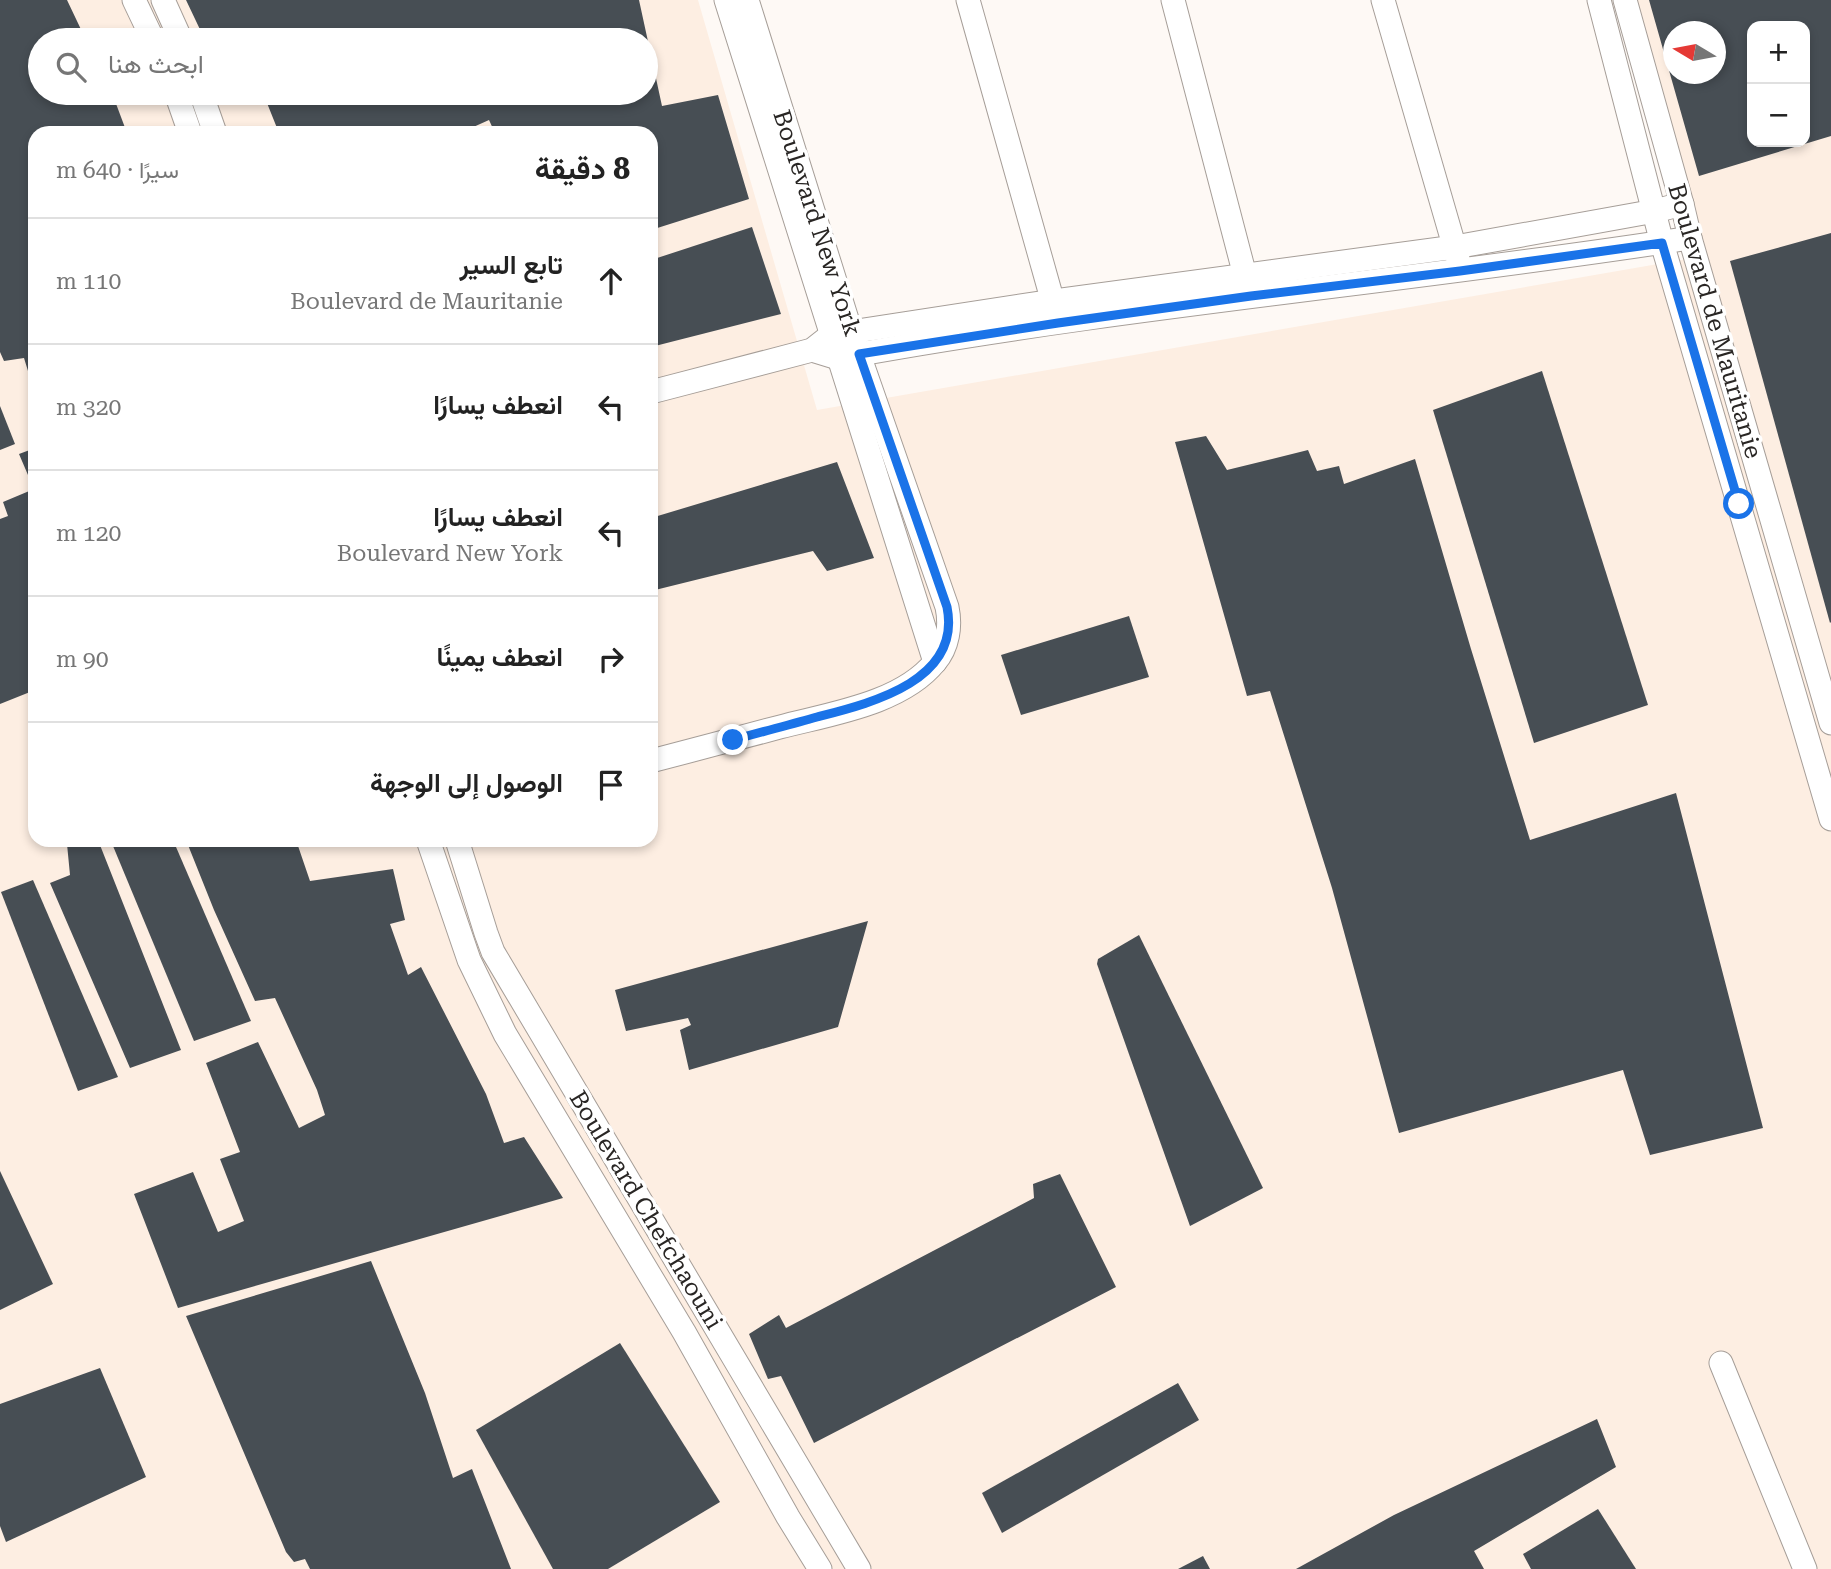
<!DOCTYPE html>
<html lang="ar">
<meta charset="utf-8">
<style>
:root{--surface:#fff;--page:#f2f2f2;--text:#222;--muted:#767676;--line:#e0e0e0}
body{margin:0;font-family:"Roboto Serif",Vazirmatn,serif;background:var(--page);color:var(--text);direction:rtl}
.controls{position:absolute;right:21px;top:21px;display:grid;overflow:hidden;border-radius:14px;box-shadow:0 4px 10px #0003}
.controls button{width:63px;height:63px;display:grid;place-items:center;padding:0;border:0;border-bottom:2px solid var(--line);background:var(--surface);color:var(--text);font:35px sans-serif}
.compass{position:absolute;left:1663px;top:21px;width:63px;height:63px;border-radius:50%;background:var(--surface);box-shadow:0 4px 10px #0003;rotate:280deg}
.stop{position:absolute;width:21px;height:21px;margin:-16px;border:5px solid #1a73e8;border-radius:50%;background:#fff}
.stop.end{background:#1a73e8;border-color:#fff;box-shadow:0 2px 7px #0008}
.list{margin:0;padding:0;list-style:none}
h2{display:flex;justify-content:space-between;align-items:center;height:91px;margin:0;padding:0 28px;font-size:30px}
h2 small{font-size:23px;font-weight:400;color:var(--muted)}
.list li{display:grid;grid-template-columns:46px 1fr auto;gap:21px;align-items:center;box-sizing:border-box;height:126px;padding:0 28px;border-top:2px solid var(--line)}
.list b{display:block;font-size:26px;white-space:nowrap}
.list p{margin:0;font-size:23px;white-space:nowrap;color:var(--muted)}
.list em{font-size:23px;font-style:normal;color:var(--muted)}
.icon{flex:none;width:38px;height:38px;fill:none;stroke:currentColor;stroke-width:2;stroke-linecap:round;stroke-linejoin:round}
.map{position:relative;flex:none;width:1831px;height:1569px;overflow:hidden;direction:ltr}
.search{position:absolute;background:var(--surface);box-shadow:0 4px 10px #0003;left:28px;top:28px;width:630px;height:77px;display:flex;align-items:center;gap:18px;box-sizing:border-box;padding:0 24px;border-radius:38px;color:var(--muted);font-size:26px}
.panel{position:absolute;background:var(--surface);box-shadow:0 4px 10px #0003;left:28px;top:126px;width:630px;height:721px;border-radius:21px;direction:rtl}
.map>svg:first-child{display:block}
.built{fill:#fdeee2;fill-rule:evenodd}
.building{fill:#474e54;fill-rule:evenodd}
.lines{fill:none;stroke-linecap:round;stroke-linejoin:round}
.minor-casing{stroke:#a69e98;stroke-width:25}
.minor{stroke:#fff;stroke-width:23}
.route{stroke:#1a73e8;stroke-width:9}
.labels{text-anchor:middle;dominant-baseline:central;stroke-width:7;stroke-linejoin:round;paint-order:stroke}
.street-label{font-size:24px;fill:#292624;stroke:#fff}
</style>
<div class="map">
<svg width="1831" height="1569" viewBox="0 0 1831 1569">
<rect width="100%" height="100%" fill="#fef9f5"/>
<!-- built -->
<path class="built" d="M0,0H698L817,410L1704,256L1629,0H1831V1569H0ZM1752,26H1805V142H1752ZM1674,32H1716V74H1674ZM40,40H646V93H40ZM35,133H651V840H35Z"/>
<!-- building -->
<g class="building">
<path d="M0,0H67L86,40H40V93H112L127,133H35V369L28,371L24,358L4,361L0,352Z"/>
<path d="M186,0H639L662,106L718,95L749,199L651,230V133H495L489,120L460,133H279L263,93H646V40H205Z"/>
<path d="M1649,0H1831V136L1699,176ZM1752,26H1805V142H1752ZM1674,32H1716V74H1674Z"/>
<path d="M752,227L781,314L651,347V260Z"/>
<path d="M1831,233V622L1830,623L1730,261Z"/>
<path d="M1542,371L1648,705L1534,743L1433,410Z"/>
<path d="M0,406L15,444L0,450Z"/>
<path d="M1206,436L1227,470L1308,450L1317,471L1339,466L1344,484L1415,459L1471,649L1530,840L1676,793L1763,1128L1650,1155L1623,1070L1399,1133L1332,888L1270,691L1247,696L1175,442Z"/>
<path d="M35,448V690L0,704V519L8,516L3,502L34,489L19,454Z"/>
<path d="M837,462L874,558L827,571L813,551L651,591V518Z"/>
<path d="M1129,616L1149,677L1021,715L1001,655Z"/>
<path d="M76,840H98L181,1050L130,1068L50,883L70,875L67,844Z"/>
<path d="M126,840H173L251,1021L194,1041L113,846Z"/>
<path d="M186,840H296L310,881L393,869L405,920L390,924L408,975L421,967L486,1094L504,1143L524,1137L563,1198L178,1308L134,1194L193,1172L218,1232L244,1221L220,1159L240,1152L206,1063L258,1042L299,1128L325,1115L317,1090L275,998L255,1001L214,910Z"/>
<path d="M33,880L118,1077L78,1091L1,892Z"/>
<path d="M868,921L838,1027L689,1070L680,1030L691,1025L688,1018L626,1031L615,990Z"/>
<path d="M1139,935L1263,1188L1190,1226L1097,964L1098,959Z"/>
<path d="M0,1171L53,1284L0,1310Z"/>
<path d="M1060,1174L1116,1287L814,1443L781,1376L768,1379L749,1334L779,1315L786,1328L1034,1198L1033,1184Z"/>
<path d="M371,1261L425,1393L453,1478L472,1469L511,1569H310L305,1559L294,1562L286,1552L186,1316Z"/>
<path d="M620,1343L720,1502L608,1569H553L476,1430Z"/>
<path d="M100,1368L146,1477L6,1542L0,1526V1404Z"/>
<path d="M1178,1383L1199,1420L1002,1533L982,1493Z"/>
<path d="M1597,1419L1616,1467L1474,1551L1484,1569H1296L1394,1515Z"/>
<path d="M1598,1509L1636,1569H1531L1523,1554Z"/>
<path d="M1203,1556L1210,1569H1178Z"/>
</g>
<g class="lines">
<defs>
<g id="minor">
<path d="M134,0L153,40"/>
<path d="M163,0L181,40"/>
<path d="M726,0L935,662"/>
<path d="M968,0L1056,313"/>
<path d="M1173,0L1248,287"/>
<path d="M1383,0L1458,259"/>
<path d="M1599,0L1662,243L1831,819"/>
<path d="M1625,0L1682,204L1690,238L1831,723"/>
<path d="M176,93L190,133"/>
<path d="M201,93L215,133"/>
<path d="M812,350L838,358C1120,306 1407,282 1690,238"/>
<path d="M651,392L812,350L831,335L1053,301L1455,247L1655,211L1682,204"/>
<path d="M651,761C694,750 737,738 780,727C829,714 901,704 935,662C948,647 951,626 947,607L851,332L747,0"/>
<path d="M428,840L469,960L505,1034L684,1332L788,1517L820,1569"/>
<path d="M457,840L486,933L493,952L859,1569"/>
<path d="M1721,1363L1805,1569"/>
</g>
</defs>
<!-- minor casing -->
<use href="#minor" class="minor-casing"/>
<!-- minor -->
<use href="#minor" class="minor"/>
</g>
<g class="lines">
<!-- route -->
<path class="route" d="M733,740C761,732 789,725 817,717C871,703 962,681 947,607L859,354L1058,323L1251,296L1460,271L1662,243L1739,504"/>
</g>
<g class="labels">
<!-- street labels -->
<g class="street-label">
<text transform="translate(817 223) rotate(72)">Boulevard New York</text>
<text transform="translate(1715 321) rotate(74)">Boulevard de Mauritanie</text>
<text transform="translate(646 1210) rotate(59)">Boulevard Chefchaouni</text>
</g>
</g>
</svg>
<div class="controls">
<button>+</button>
<button>−</button>
</div>
<svg class="compass" viewBox="-18 -18 36 36"><path d="M0-13l5 13h-10z" fill="#e53935"/><path d="M0 13l5-13h-10z" fill="#767676"/></svg>
<div class="stop" style="left:1739px;top:504px"></div>
<div class="stop end" style="left:733px;top:740px"></div>
<div class="search"><svg class="icon" aria-label="search" viewBox="0 0 24 24"><circle cx="10" cy="10" r="6"/><path d="M15 15l6 6"/></svg>ابحث هنا</div>
<section class="panel">
<h2>8 دقيقة<small>سيرًا · 640 m</small></h2>
<ul class="list">
<li><svg class="icon" aria-label="ahead" viewBox="0 0 24 24"><path d="M12 20V5M6 11l6-6 6 6"/></svg><div><b>تابع السير</b><p>Boulevard de Mauritanie</p></div><em>110 m</em></li>
<li><svg class="icon" aria-label="left" viewBox="0 0 24 24"><path d="M17 20v-9H6M10 6l-5 5 5 5"/></svg><div><b>انعطف يسارًا</b></div><em>320 m</em></li>
<li><svg class="icon" aria-label="left" viewBox="0 0 24 24"><path d="M17 20v-9H6M10 6l-5 5 5 5"/></svg><div><b>انعطف يسارًا</b><p>Boulevard New York</p></div><em>120 m</em></li>
<li><svg class="icon" aria-label="right" viewBox="0 0 24 24"><path d="M7 20v-9h11M14 6l5 5-5 5"/></svg><div><b>انعطف يمينًا</b></div><em>90 m</em></li>
<li><svg class="icon" aria-label="arrive" viewBox="0 0 24 24"><path d="M6 21V4h12l-3 4 3 4H6"/></svg><div><b>الوصول إلى الوجهة</b></div></li>
</ul>
</section>
</div>
